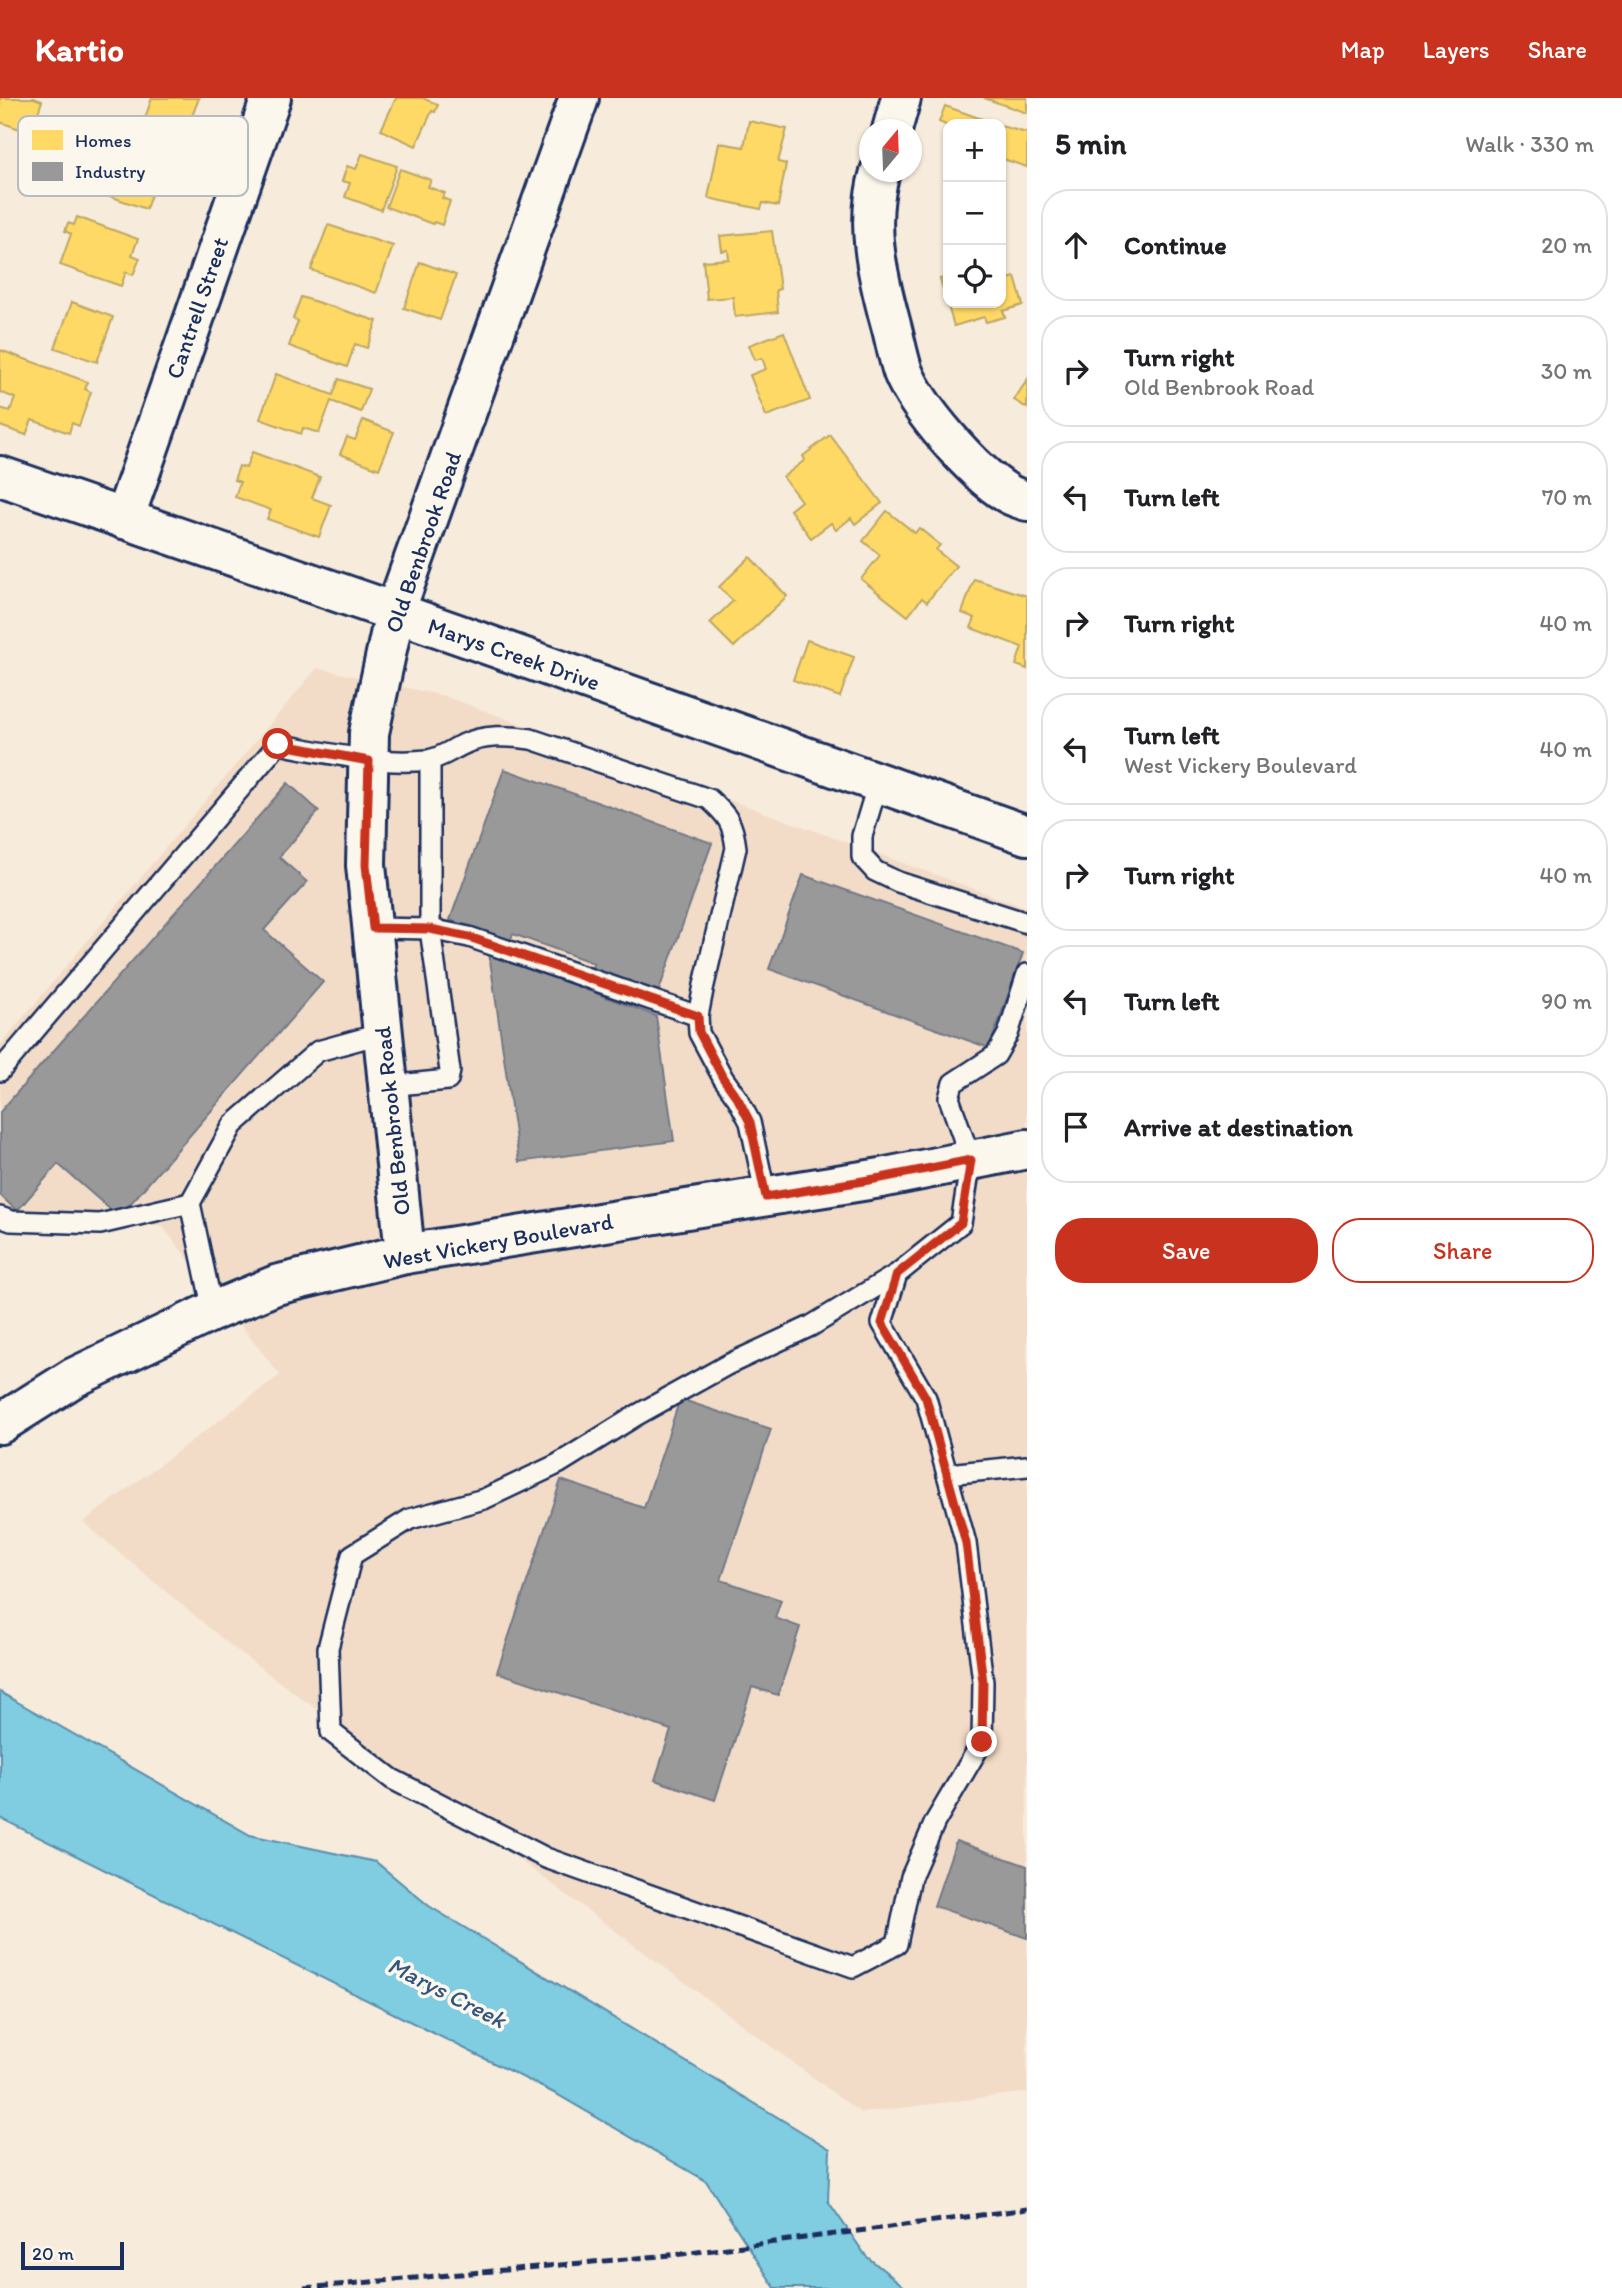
<!DOCTYPE html>
<meta charset="utf-8">
<style>
:root{--surface:#fff;--page:#f6f6f6;--text:#202124;--muted:#757577;--line:#e0e0e0;--accent:#c8321e}
body{margin:0;font-family:Itim,sans-serif;background:var(--page);color:var(--text)}
.controls{position:absolute;right:21px;top:21px;display:grid;overflow:hidden;border-radius:14px;box-shadow:0 2px 5px #0004}
.controls button{width:63px;height:63px;display:grid;place-items:center;padding:0;border:0;border-bottom:2px solid var(--line);background:var(--surface);color:var(--text);font:35px sans-serif}
.compass{position:absolute;left:859px;top:21px;width:63px;height:63px;border-radius:50%;background:var(--surface);box-shadow:0 2px 5px #0004;rotate:19deg}
.scale{position:absolute;left:21px;bottom:18px;width:103px;box-sizing:border-box;padding-left:7px;border:4px solid #1b2f5e;border-top:0;font-size:19px;line-height:24px;white-space:nowrap;color:#1b2f5e;-webkit-text-stroke:5px #fbf7ec;paint-order:stroke}
.stop{position:absolute;width:21px;height:21px;margin:-16px;border:5px solid #c8321e;border-radius:50%;background:#fff}
.stop.end{background:#c8321e;border-color:#fff;box-shadow:0 2px 7px #0008}
.list{margin:0;padding:0;list-style:none}
h2{display:flex;justify-content:space-between;align-items:center;height:91px;margin:0;padding:0 28px;font-size:30px}
h2 small{font-size:23px;font-weight:400;color:var(--muted)}
.list li{display:grid;grid-template-columns:46px 1fr auto;gap:21px;align-items:center;box-sizing:border-box;height:112px;margin:0 14px 14px;padding:0 14px;border:2px solid var(--line);border-radius:28px}
.list b{display:block;font-size:26px;white-space:nowrap}
.list p{margin:0;font-size:23px;white-space:nowrap;color:var(--muted)}
.list em{font-size:23px;font-style:normal;color:var(--muted)}
.actions{display:flex;gap:14px;padding:21px 28px}
.actions a{flex:1;padding:16px 0;border:2px solid var(--accent);border-radius:28px;text-align:center;font-size:24px;color:var(--accent)}
.actions .main{background:var(--accent);color:#fff}
.icon{flex:none;width:38px;height:38px;fill:none;stroke:currentColor;stroke-width:2;stroke-linecap:round;stroke-linejoin:round}
.map{position:relative;flex:none;width:1027px;height:2190px;overflow:hidden}
header{display:flex;align-items:center;gap:42px;box-sizing:border-box;height:98px;padding:0 35px;background:var(--accent);color:#fff}
header strong{font-size:33px}
nav{display:flex;gap:38px;margin-inline-start:auto;font-size:24px}
main{display:flex}
aside{flex:1;background:var(--surface)}
.map>svg:first-child{display:block}
.built{fill:#f2dcc7}
.water{fill:#80cce0;stroke:#588dac;stroke-width:2}
.homes{fill:#ffd966;stroke:#bba664;stroke-width:2}
.industry{fill:#999;stroke:#737987;stroke-width:2}
.lines{fill:none;stroke-linecap:round;stroke-linejoin:round}
.lane-casing{stroke:#1b2f5e;stroke-width:24}
.street-casing{stroke:#1b2f5e;stroke-width:44}
.secondary-casing{stroke:#1b2f5e;stroke-width:44}
.lane{stroke:#fbf7ec;stroke-width:19}
.street{stroke:#fbf7ec;stroke-width:38}
.secondary{stroke:#fbf7ec;stroke-width:38}
.rail{stroke:#1b2f5e;stroke-width:5;stroke-dasharray:10 5;stroke-linecap:butt}
.route{stroke:#c8321e;stroke-width:9}
.labels{text-anchor:middle;dominant-baseline:central;stroke-width:7;stroke-linejoin:round;paint-order:stroke}
.street-label{font-size:23px;fill:#1b2f5e;stroke:#fbf7ec}
.water-label{font-size:24px;font-style:italic;fill:#34567e;stroke:#fbf7ec}
.key{fill:#fbf7ec;stroke:#b8bbc1;stroke-width:2}
.key-label{font-size:19px;fill:#1b2f5e}
</style>
<header>
<strong>Kartio</strong>
<nav><a>Map</a><a>Layers</a><a>Share</a></nav>
</header>
<main>
<div class="map">
<svg width="1027" height="2190" viewBox="0 0 1027 2190">
<rect width="100%" height="100%" fill="#f7ebdb"/>
<filter id="ink" filterUnits="userSpaceOnUse"><feTurbulence type="fractalNoise" baseFrequency=".0143" numOctaves="2"/><feDisplacementMap in="SourceGraphic" scale="14" xChannelSelector="R" yChannelSelector="G"/><feConvolveMatrix kernelMatrix="1 2 1 2 8 2 1 2 1" color-interpolation-filters="sRGB"/></filter>
<g filter="url(#ink)">
<!-- built -->
<path class="built" d="M317,570L444,598L1027,810V1994L861,2015L231,1548L83,1424L280,1277L162,1128L0,1118V947Z"/>
<!-- water -->
<path class="water" d="M0,1594L250,1737L376,1764L429,1808L830,2051L828,2103L866,2158L906,2190H775L706,2083L558,1997L0,1720Z"/>
<!-- homes -->
<g class="homes">
<path d="M0,0H34L42,3L31,35L0,24Z"/>
<path d="M152,0H199L189,26L182,24L177,39L143,26Z"/>
<path d="M396,0H423L438,7L435,14L432,13L416,48L381,32Z"/>
<path d="M984,0H1027V15Z"/>
<path d="M945,8L996,26L948,28L939,24Z"/>
<path d="M749,23L787,31L778,64L786,66L778,108L763,105L761,111L708,100L719,45L744,49Z"/>
<path d="M1001,28L1027,35V69L1003,61L1001,68Z"/>
<path d="M114,29L174,50L159,94L153,91L146,111L87,90L91,76L72,70L80,47L99,53L102,45L107,47Z"/>
<path d="M362,56L397,68L381,112L345,99L350,85L342,83L347,68L356,71Z"/>
<path d="M400,71L431,82L428,89L445,95L442,100L450,103L442,127L434,124L433,126L386,109Z"/>
<path d="M77,119L138,141L132,157L140,160L133,177L126,174L121,188L60,167L71,136L65,133L68,125L74,127Z"/>
<path d="M328,127L393,148L376,195L311,172Z"/>
<path d="M772,133L780,191L776,192L778,214L735,219L733,199L707,201L703,163L729,161L728,152L722,153L720,138Z"/>
<path d="M420,164L456,177L440,222L404,210Z"/>
<path d="M948,179V205H1001V183L1015,179L1023,207L1003,213L1005,219L986,224L984,219L954,228L940,181Z"/>
<path d="M301,199L377,223L367,250L355,246L347,269L289,248L298,223L293,221Z"/>
<path d="M72,204L113,219L97,264L55,250Z"/>
<path d="M784,234L810,302L766,318L750,277L766,271L762,260L755,262L749,247Z"/>
<path d="M0,252L88,284L85,291L91,294L79,328L72,325L69,335L32,322L26,337L0,328V310L10,313L15,300L0,294Z"/>
<path d="M276,276L333,297L339,281L369,291L361,314L331,303L319,335L303,330L301,336L260,321Z"/>
<path d="M1027,282V310L1014,302Z"/>
<path d="M363,322L394,334L379,371L340,356L347,339L355,342Z"/>
<path d="M830,337L882,405L855,426L851,420L836,432L831,425L811,440L790,412L801,403L783,379L805,362L803,358Z"/>
<path d="M252,354L320,379L312,400L331,407L319,439L267,421L271,412L235,399L240,384L234,382L239,368L246,370Z"/>
<path d="M887,413L915,435L919,430L940,447L936,452L956,468L927,504L922,500L908,518L861,481L880,457L863,443Z"/>
<path d="M750,459L787,498L734,549L710,525L733,503L719,489Z"/>
<path d="M974,481L1027,498V571L1016,567L1022,549L971,530L975,520L962,515Z"/>
<path d="M807,542L854,559L840,599L793,582Z"/>
</g>
<!-- industry -->
<g class="industry">
<path d="M504,671L712,745L658,895L591,871L594,865L513,836L510,843L450,822Z"/>
<path d="M288,685L319,713L279,759L307,784L264,832L323,884L119,1119L58,1066L17,1113L0,1097V1014Z"/>
<path d="M803,777L1023,855L989,950L769,871Z"/>
<path d="M489,855L656,918L674,1043L519,1064Z"/>
<path d="M680,1301L771,1331L721,1482L781,1502L775,1520L800,1529L778,1597L752,1589L715,1702L655,1682L671,1632L497,1574L561,1382L644,1410Z"/>
<path d="M956,1743L1027,1768V1840L934,1808Z"/>
</g>
<g class="lines">
<defs>
<g id="lane">
<path d="M878,685L862,738V759L875,773L898,784L1027,825"/>
<path d="M373,830L430,831L469,839L698,918"/>
<path d="M0,973L278,646C327,655 377,667 428,662C441,660 451,652 462,647C484,636 509,638 531,641L709,701C728,718 733,725 736,750L704,887L698,918L699,935L723,980L738,1001L750,1024L766,1099"/>
<path d="M388,988L448,982L450,973L430,831V662"/>
<path d="M0,1119L11,1123L100,1126L190,1105"/>
<path d="M897,1176L811,1228L727,1267L637,1317L558,1366L484,1401L410,1421L352,1457L328,1550L331,1634L392,1681L546,1760L853,1869L897,1846L911,1779L935,1724L982,1644L983,1584L966,1445L926,1300L882,1225L897,1176L961,1125L971,1062L949,1000L953,985L996,957L1008,936L1027,876"/>
<path d="M213,1213L190,1105L233,1027L318,953L383,935"/>
<path d="M947,1376L1027,1368"/>
</g>
<g id="street">
<path d="M892,32L901,0"/>
<path d="M880,74C865,125 877,176 891,227C895,242 898,259 903,274C918,311 973,374 1007,395C1013,399 1021,401 1027,403"/>
<path d="M124,421L271,0"/>
</g>
<g id="secondary">
<path d="M0,378L395,514L1027,737"/>
<path d="M405,1156L366,767L369,635L395,514L579,0"/>
<path d="M0,1326L73,1280L213,1213L276,1187L405,1156L881,1080L1027,1051"/>
</g>
</defs>
<!-- lane casing -->
<use href="#lane" class="lane-casing"/>
<!-- street casing -->
<use href="#street" class="street-casing"/>
<!-- secondary casing -->
<use href="#secondary" class="secondary-casing"/>
<!-- lane -->
<use href="#lane" class="lane"/>
<!-- street -->
<use href="#street" class="street"/>
<!-- secondary -->
<use href="#secondary" class="secondary"/>
<!-- rail -->
<path class="rail" d="M304,2190L682,2156L1027,2111"/>
</g>
</g>
<g class="lines" filter="url(#ink)">
<!-- route -->
<path class="route" d="M278,646L369,663L366,767L373,830L430,831L469,839L698,918L699,934L723,980L738,1001L750,1024L766,1099L881,1080L971,1062L961,1125L897,1176L882,1225L926,1300L966,1445L983,1584L982,1644"/>
</g>
<g class="labels">
<!-- street labels -->
<g class="street-label">
<text transform="translate(197 210) rotate(-71)">Cantrell Street</text>
<text transform="translate(423 444) rotate(-71)">Old Benbrook Road</text>
<text transform="translate(514 556) rotate(19)">Marys Creek Drive</text>
<text transform="translate(392 1023) rotate(-96)">Old Benbrook Road</text>
<text transform="translate(498 1143) rotate(-10)">West Vickery Boulevard</text>
</g>
<!-- water labels -->
<g class="water-label">
<text transform="translate(447 1894) rotate(27)">Marys Creek</text>
</g>
</g>
<!-- legend -->
<rect x="18" y="18" width="230" height="80" rx="10" class="key"/>
<rect x="32" y="32" width="31" height="20" fill="#ffd966"/>
<rect x="32" y="64" width="31" height="19" fill="#999"/>
<g class="key-label">
<text x="75" y="49">Homes</text>
<text x="75" y="80">Industry</text>
</g>
</svg>
<div class="controls">
<button>+</button>
<button>−</button>
<button><svg class="icon" aria-label="locate" viewBox="0 0 24 24"><circle cx="12" cy="12" r="6"/><path d="M12 2v4M12 18v4M2 12h4M18 12h4"/></svg></button>
</div>
<svg class="compass" viewBox="-18 -18 36 36"><path d="M0-13l5 13h-10z" fill="#e53935"/><path d="M0 13l5-13h-10z" fill="#757577"/></svg>
<div class="scale">20 m</div>
<div class="stop" style="left:278px;top:646px"></div>
<div class="stop end" style="left:982px;top:1644px"></div>
</div>
<aside>
<h2>5 min<small>Walk · 330 m</small></h2>
<ul class="list">
<li><svg class="icon" aria-label="ahead" viewBox="0 0 24 24"><path d="M12 20V5M6 11l6-6 6 6"/></svg><div><b>Continue</b></div><em>20 m</em></li>
<li><svg class="icon" aria-label="right" viewBox="0 0 24 24"><path d="M7 20v-9h11M14 6l5 5-5 5"/></svg><div><b>Turn right</b><p>Old Benbrook Road</p></div><em>30 m</em></li>
<li><svg class="icon" aria-label="left" viewBox="0 0 24 24"><path d="M17 20v-9H6M10 6l-5 5 5 5"/></svg><div><b>Turn left</b></div><em>70 m</em></li>
<li><svg class="icon" aria-label="right" viewBox="0 0 24 24"><path d="M7 20v-9h11M14 6l5 5-5 5"/></svg><div><b>Turn right</b></div><em>40 m</em></li>
<li><svg class="icon" aria-label="left" viewBox="0 0 24 24"><path d="M17 20v-9H6M10 6l-5 5 5 5"/></svg><div><b>Turn left</b><p>West Vickery Boulevard</p></div><em>40 m</em></li>
<li><svg class="icon" aria-label="right" viewBox="0 0 24 24"><path d="M7 20v-9h11M14 6l5 5-5 5"/></svg><div><b>Turn right</b></div><em>40 m</em></li>
<li><svg class="icon" aria-label="left" viewBox="0 0 24 24"><path d="M17 20v-9H6M10 6l-5 5 5 5"/></svg><div><b>Turn left</b></div><em>90 m</em></li>
<li><svg class="icon" aria-label="arrive" viewBox="0 0 24 24"><path d="M6 21V4h12l-3 4 3 4H6"/></svg><div><b>Arrive at destination</b></div></li>
</ul>
<div class="actions"><a class="main">Save</a><a>Share</a></div>
</aside>
</main>
